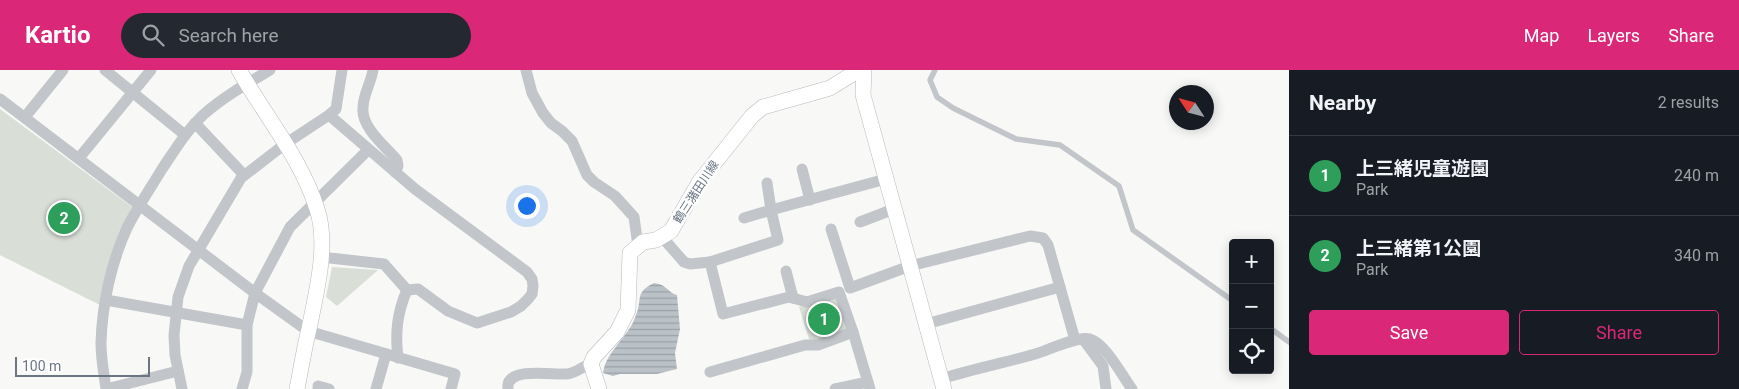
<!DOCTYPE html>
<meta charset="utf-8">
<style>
:root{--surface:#171b24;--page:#242831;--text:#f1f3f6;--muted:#9ea1a6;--line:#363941;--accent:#db2777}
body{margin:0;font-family:Roboto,"Noto Sans JP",sans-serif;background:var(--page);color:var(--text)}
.controls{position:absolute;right:15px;bottom:15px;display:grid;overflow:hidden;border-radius:5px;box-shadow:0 2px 12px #0003}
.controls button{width:45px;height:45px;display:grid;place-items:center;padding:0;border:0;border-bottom:1px solid var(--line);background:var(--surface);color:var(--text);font:25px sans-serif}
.compass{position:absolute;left:1169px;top:15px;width:45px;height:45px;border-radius:50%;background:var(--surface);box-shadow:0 2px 12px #0003;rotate:306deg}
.scale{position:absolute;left:15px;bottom:12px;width:135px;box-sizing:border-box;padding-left:5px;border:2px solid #6b7683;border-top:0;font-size:14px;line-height:18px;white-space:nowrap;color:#6b7683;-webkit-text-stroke:4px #fff;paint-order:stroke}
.you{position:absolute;left:526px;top:135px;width:18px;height:18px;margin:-12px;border:4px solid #fff;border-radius:50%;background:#1a73e8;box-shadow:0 0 0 8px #1a73e833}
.badge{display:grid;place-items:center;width:32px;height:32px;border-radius:50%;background:var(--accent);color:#fff;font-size:16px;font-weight:700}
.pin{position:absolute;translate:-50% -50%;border:2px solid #fff;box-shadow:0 1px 5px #0006}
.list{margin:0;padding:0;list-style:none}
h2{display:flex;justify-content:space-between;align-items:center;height:65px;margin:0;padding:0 20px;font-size:21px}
h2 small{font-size:16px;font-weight:400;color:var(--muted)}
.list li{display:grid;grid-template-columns:32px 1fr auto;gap:15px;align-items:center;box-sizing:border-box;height:80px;padding:0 20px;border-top:1px solid var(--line)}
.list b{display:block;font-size:19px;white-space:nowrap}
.list p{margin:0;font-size:16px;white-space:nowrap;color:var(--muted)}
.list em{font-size:16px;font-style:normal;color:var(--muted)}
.actions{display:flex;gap:10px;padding:15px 20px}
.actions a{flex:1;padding:11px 0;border:1px solid var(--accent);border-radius:5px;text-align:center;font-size:18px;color:var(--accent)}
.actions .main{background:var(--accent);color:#fff}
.icon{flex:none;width:28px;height:28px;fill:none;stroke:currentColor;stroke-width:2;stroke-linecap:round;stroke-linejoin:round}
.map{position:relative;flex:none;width:1289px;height:319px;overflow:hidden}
header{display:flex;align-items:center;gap:30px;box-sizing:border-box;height:70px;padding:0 25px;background:var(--accent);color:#fff}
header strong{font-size:24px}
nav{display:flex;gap:28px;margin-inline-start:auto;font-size:18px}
.search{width:350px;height:45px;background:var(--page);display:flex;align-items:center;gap:12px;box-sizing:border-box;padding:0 18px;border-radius:28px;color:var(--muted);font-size:19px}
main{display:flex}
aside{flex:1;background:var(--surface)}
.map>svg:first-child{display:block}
.park{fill:#d9ded7}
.water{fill:url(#water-rules)}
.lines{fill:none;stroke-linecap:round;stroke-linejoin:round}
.secondary-casing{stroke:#b5b9bd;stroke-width:16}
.lane{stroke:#c2c5c9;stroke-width:5.5}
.street{stroke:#c2c5c9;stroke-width:11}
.secondary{stroke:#fff;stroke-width:15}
.labels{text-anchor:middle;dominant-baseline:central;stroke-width:5;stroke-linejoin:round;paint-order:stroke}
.street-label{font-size:12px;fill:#6b7683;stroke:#fff}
</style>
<header>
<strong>Kartio</strong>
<div class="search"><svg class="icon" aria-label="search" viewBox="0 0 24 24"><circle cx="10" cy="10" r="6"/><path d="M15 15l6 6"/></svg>Search here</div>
<nav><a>Map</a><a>Layers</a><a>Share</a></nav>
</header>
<main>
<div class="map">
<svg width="1289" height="319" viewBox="0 0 1289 319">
<defs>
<pattern id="water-rules" width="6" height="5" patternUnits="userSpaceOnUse" patternTransform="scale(1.25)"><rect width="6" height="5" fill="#bac2c7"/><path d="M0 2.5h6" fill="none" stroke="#9ba2a7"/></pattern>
</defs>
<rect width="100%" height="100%" fill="#f8f8f6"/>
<!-- park -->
<g class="park">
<path d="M0,39L132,137L100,235L0,185Z"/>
<path d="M332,197L378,200L337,236L326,227Z"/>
<path d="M838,225L849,261L810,272L799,237Z"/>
</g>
<!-- water -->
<path class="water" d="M654,213C668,215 667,222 677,225L680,259L675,283L677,299L657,304H620L613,306L603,303C606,281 629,267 636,245C643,228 634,223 654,213Z"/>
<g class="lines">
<defs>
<g id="secondary">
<path d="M239,0C265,46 301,88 317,139C329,175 316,223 309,259C304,279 301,299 297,319"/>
<path d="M864,0L863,25L944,319"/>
<path d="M599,319L591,294L594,287L617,262L628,240L630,183L643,172L656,170L671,161L700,111L752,46L763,37L830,18L859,0"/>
</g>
</defs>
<!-- secondary casing -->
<use href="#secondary" class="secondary-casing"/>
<!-- lane -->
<g class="lane">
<path d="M935,0L930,10L937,27L953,38L1016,69L1060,75L1119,116L1133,160L1233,231"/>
<path d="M1270,258L1289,272"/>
</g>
<!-- street -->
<g class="street">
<path d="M105,0L185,65"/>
<path d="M373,0C371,13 363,25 363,38C361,57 386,77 397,90L398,96L395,102"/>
<path d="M526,0L532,23L543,43L551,53L562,61L572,71L587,105L594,112L615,126L634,147L638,176"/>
<path d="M0,29L255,223L308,261L455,304L451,319"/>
<path d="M25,47L63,0"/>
<path d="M195,53L244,105"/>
<path d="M79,88L151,0"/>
<path d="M802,99L810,130"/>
<path d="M744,148L771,140L767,113"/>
<path d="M860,152L894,139"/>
<path d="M831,159L850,218L910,196L1030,166L1043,168L1048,175L1075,270"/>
<path d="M662,167L684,192L690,194L710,192L723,244L789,227L807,232L839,222L853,262L870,319"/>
<path d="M321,187L384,194L407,220L418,219L448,241L477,253L511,242L521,236L528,229L532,224L533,216L532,209L527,202L415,119L329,45"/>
<path d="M710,192L778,170L771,140L886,109"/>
<path d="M786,201L793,228"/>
<path d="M106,230L247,255"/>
<path d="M926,254L1060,217"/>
<path d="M1083,269L1103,296L1106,319"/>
<path d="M398,288C395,263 397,243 407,220"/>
<path d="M710,302L805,275H818L853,262"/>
<path d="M941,309C972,299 1004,293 1035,284C1049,280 1076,266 1090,269C1105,273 1123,307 1132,319"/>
<path d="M106,319C104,304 101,289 101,273C102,235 111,193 127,158C137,138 150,119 162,99C175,80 186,61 203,45C223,27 248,13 270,0"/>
<path d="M106,319L178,301"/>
<path d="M182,319L175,285L174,265L178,227L189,196L241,108L285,74L329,45L336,39L342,0"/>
<path d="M242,319L247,302V255L255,223L290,157L368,80"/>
<path d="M318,319V316L329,319"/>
<path d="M376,319L386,284"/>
<path d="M508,319C505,296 552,305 566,304C575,304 582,296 591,294"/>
<path d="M835,319L868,312"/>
</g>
<!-- secondary -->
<use href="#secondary" class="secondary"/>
</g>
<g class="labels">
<!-- street labels -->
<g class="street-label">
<text transform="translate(696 122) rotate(-57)">鶴三潴田川線</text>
</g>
</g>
</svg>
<div class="controls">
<button>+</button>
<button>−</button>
<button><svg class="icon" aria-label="locate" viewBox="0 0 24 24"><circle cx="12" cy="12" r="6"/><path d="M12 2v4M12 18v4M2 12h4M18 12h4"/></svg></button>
</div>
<svg class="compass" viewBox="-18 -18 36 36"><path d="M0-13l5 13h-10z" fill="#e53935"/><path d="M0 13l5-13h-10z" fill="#9ea1a6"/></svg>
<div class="scale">100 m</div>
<div class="you"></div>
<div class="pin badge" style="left:824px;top:249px;background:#2e9e5b">1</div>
<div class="pin badge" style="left:64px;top:148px;background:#2e9e5b">2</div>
</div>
<aside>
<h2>Nearby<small>2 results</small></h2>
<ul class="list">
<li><span class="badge" style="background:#2e9e5b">1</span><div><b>上三緒児童遊園</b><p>Park</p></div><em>240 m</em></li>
<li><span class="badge" style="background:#2e9e5b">2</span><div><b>上三緒第1公園</b><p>Park</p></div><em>340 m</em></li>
</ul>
<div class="actions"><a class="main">Save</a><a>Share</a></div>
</aside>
</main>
